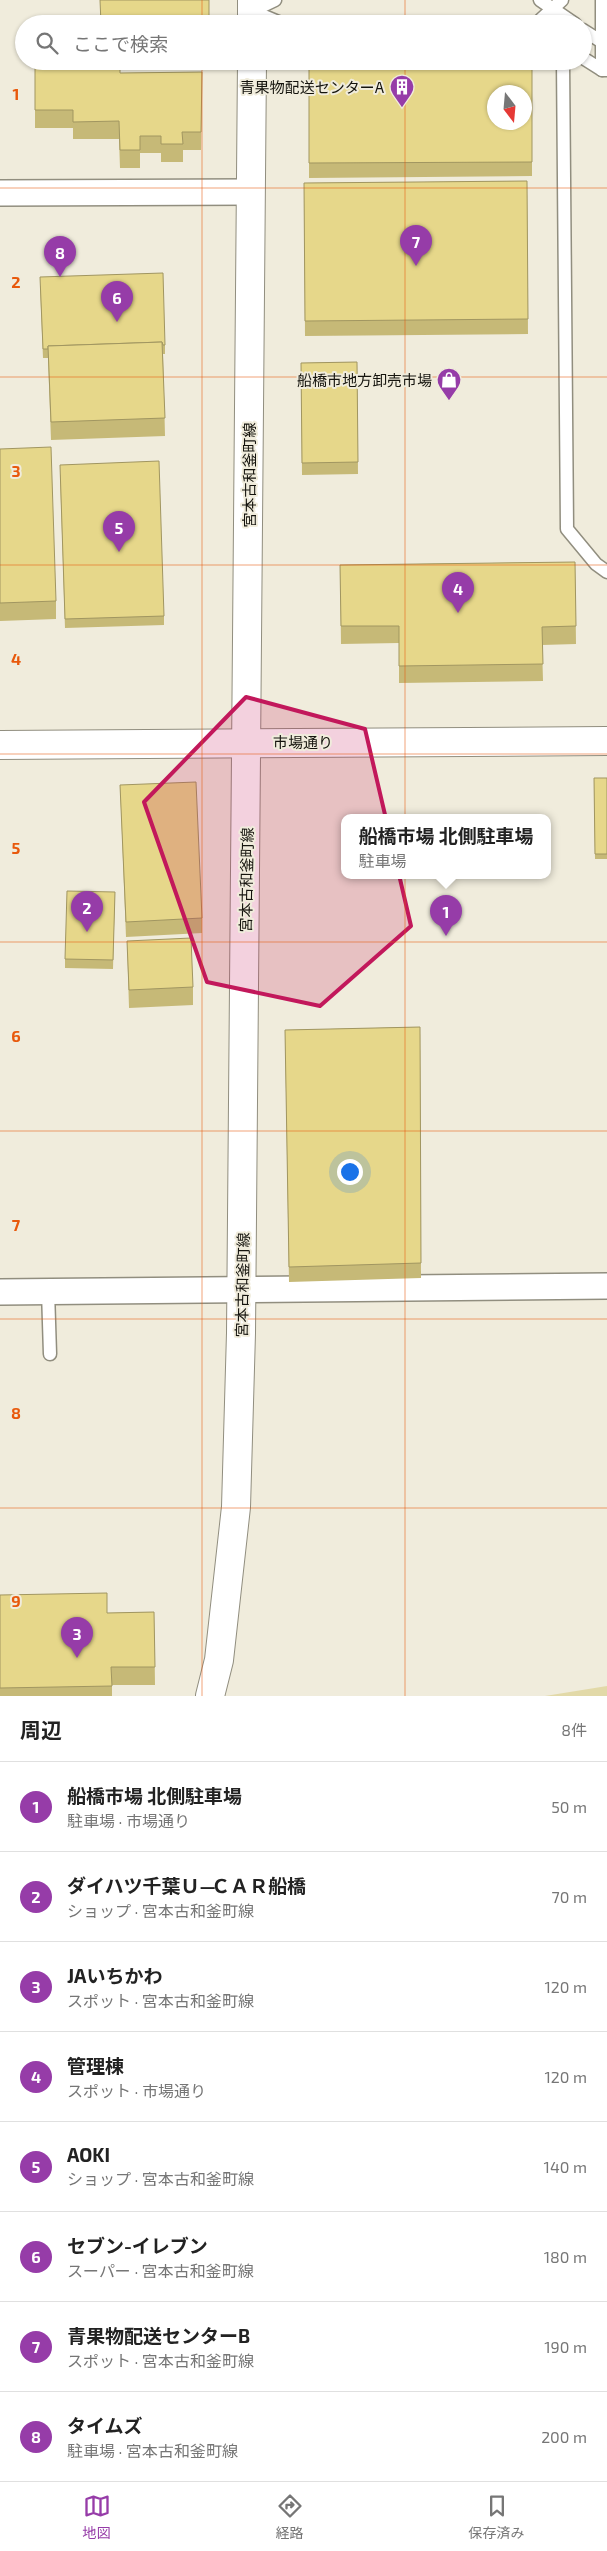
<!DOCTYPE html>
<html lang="ja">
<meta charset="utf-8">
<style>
:root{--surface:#fff;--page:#f6f6f6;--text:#222;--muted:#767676;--line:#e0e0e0;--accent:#963ca8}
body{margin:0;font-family:"Exo 2","Noto Sans JP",sans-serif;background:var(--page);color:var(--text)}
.compass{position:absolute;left:487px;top:85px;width:45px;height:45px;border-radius:50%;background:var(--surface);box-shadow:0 1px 4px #0004;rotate:164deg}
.you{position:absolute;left:349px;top:1171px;width:18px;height:18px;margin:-12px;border:4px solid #fff;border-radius:50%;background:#1a73e8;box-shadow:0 0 0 8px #1a73e833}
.badge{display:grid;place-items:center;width:32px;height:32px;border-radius:50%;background:var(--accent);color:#fff;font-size:16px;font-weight:700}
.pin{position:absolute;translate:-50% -41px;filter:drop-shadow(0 1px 2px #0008)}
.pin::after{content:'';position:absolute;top:26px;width:18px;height:15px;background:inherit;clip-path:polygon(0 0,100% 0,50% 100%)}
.popup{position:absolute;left:341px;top:814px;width:210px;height:65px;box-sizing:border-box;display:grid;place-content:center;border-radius:10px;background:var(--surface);filter:drop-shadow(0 1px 4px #0005);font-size:16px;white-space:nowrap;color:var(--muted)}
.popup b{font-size:19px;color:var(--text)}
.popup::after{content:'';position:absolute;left:50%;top:100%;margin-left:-10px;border:10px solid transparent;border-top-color:var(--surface)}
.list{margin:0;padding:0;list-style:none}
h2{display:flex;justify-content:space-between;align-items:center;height:65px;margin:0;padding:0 20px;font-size:21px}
h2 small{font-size:16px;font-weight:400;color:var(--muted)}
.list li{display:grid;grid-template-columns:32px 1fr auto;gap:15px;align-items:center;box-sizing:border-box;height:90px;padding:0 20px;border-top:1px solid var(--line)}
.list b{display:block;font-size:19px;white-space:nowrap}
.list p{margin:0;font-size:16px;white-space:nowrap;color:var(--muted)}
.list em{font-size:16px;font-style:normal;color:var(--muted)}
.icon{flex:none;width:28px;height:28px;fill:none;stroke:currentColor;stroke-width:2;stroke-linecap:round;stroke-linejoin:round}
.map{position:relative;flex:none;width:607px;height:1696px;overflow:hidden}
.search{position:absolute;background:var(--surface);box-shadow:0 1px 4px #0004;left:15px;right:15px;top:15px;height:55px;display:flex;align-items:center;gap:12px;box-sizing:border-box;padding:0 18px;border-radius:28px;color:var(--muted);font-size:19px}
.sheet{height:785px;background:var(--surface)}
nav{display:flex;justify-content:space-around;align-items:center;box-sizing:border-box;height:70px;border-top:1px solid var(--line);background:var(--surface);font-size:14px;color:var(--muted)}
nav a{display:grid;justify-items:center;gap:2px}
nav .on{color:var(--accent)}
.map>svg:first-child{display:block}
.green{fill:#e2d9a8}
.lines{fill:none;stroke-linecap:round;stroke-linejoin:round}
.lane-casing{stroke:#918e7f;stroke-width:15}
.street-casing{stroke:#918e7f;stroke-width:28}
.secondary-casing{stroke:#918e7f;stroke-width:30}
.lane{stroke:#fff;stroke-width:12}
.street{stroke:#fff;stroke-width:25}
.secondary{stroke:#fff;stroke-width:28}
.wall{fill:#c6b977}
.building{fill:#e6d78a;stroke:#a19661;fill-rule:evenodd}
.marked{fill:#c2185b;fill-opacity:0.2;stroke:#c2185b;stroke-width:4;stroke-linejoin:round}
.grid{fill:none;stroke:#e8590c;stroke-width:1;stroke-opacity:0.55}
.labels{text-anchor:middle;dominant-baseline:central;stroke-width:4;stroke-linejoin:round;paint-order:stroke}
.poi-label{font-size:15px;fill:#14130d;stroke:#f0ecdc;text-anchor:end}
.street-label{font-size:15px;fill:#14130d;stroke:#f0ecdc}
.grid-label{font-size:16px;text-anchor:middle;font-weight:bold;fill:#e8590c;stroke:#f0ecdc;stroke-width:4;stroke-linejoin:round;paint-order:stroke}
</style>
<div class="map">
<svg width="607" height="1696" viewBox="0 0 607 1696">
<rect width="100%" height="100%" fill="#f0ecdc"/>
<!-- green -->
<path class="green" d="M607,1686V1696H545Z"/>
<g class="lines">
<defs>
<g id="lane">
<path d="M540,0L575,24"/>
<path d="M602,0V70"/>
<path d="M252,11L283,24"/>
<path d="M252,11L275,0"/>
<path d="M536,24L562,0"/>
<path d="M583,30L602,42"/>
<path d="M583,58L602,70H607"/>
<path d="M563,61L567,529L596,564L607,572"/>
<path d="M48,1291L50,1354"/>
</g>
<g id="street">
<path d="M0,193L251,192"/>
<path d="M0,1292L607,1286"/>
</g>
<g id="secondary">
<path d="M252,24V0"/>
<path d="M0,745L607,741"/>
<path d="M210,1696L219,1660L236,1507L241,1333L252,61"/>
</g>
</defs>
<!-- lane casing -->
<use href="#lane" class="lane-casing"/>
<!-- street casing -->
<use href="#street" class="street-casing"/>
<!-- secondary casing -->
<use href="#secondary" class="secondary-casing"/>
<!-- lane -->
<use href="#lane" class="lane"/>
<!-- street -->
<use href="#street" class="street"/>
<!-- secondary -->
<use href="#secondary" class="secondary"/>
</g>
<!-- wall -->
<g class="wall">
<path d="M35,61H210L120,65V73L202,72L201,150H183V162H161V153H140V168H120L119,139H73V128H35Z"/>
<path d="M309,61H532V176L309,178Z"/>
<path d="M527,181L528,334L305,336L304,183Z"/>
<path d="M40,286L165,345V354H163L165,436L51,440L48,358H43Z"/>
<path d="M357,362L358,474L302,475L301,363Z"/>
<path d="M0,449L56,601V619L0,621Z"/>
<path d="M60,474L164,616V625L65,628Z"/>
<path d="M575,562L576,644L542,645L543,681L399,683V643L341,644L340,565Z"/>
<path d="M594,778H607V859H595Z"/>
<path d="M120,785L202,918V933L126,937Z"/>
<path d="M115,892L113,969L65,968V959Z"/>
<path d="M127,941L193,987V1005L129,1008Z"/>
<path d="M420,1027L421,1278L289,1282L285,1030Z"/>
<path d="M0,1595L107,1613L154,1612L155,1685H112V1696H0Z"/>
</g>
<!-- building -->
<g class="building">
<path d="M100,0H209V24H101Z"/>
<path d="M35,61H120V73L202,72L201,132H182L183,144H161V136H140V150H120L119,121L73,122V110H35Z"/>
<path d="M309,61H532V162L309,163ZM494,92H524V122H494Z"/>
<path d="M527,181L528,319L305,321L304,183Z"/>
<path d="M163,273L165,345H163L162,342L48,346V349H43L40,277Z"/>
<path d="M162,342L165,418L51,422L48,346Z"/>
<path d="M357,362L358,462L302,463L301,363Z"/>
<path d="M51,447L56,601L0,603V449Z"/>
<path d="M159,461L164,616L65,619L60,465Z"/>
<path d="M575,562L576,626L542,627L543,664L399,666V626H341L340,565Z"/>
<path d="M594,778H607V854H595Z"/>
<path d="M196,782L202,918L126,922L120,785Z"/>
<path d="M67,891L115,892L113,960L65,959Z"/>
<path d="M191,938L193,987L129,990L127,941Z"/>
<path d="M420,1027L421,1263L289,1267L285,1030Z"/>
<path d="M107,1593V1613L154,1612L155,1667H111L112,1686L0,1688V1595Z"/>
</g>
<!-- marked area -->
<path class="marked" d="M246,697L365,729L411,926L320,1006L207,982L144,802Z"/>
<!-- grid -->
<path class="grid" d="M202,0V24M405,0V24M202,61V1696M405,61V1696M0,188H607M0,377H607M0,565H607M0,754H607M0,942H607M0,1131H607M0,1319H607M0,1508H607"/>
<!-- icons -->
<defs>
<symbol id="building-pin" viewBox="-11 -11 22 30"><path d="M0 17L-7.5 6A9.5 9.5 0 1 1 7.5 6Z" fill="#963ca8" stroke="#f0ecdc"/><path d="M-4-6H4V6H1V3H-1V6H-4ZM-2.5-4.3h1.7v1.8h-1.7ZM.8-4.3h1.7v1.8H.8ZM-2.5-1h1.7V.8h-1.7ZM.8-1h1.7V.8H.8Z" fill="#fff"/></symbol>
<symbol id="shop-pin" viewBox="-11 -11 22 30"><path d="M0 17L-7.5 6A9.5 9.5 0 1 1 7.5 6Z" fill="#963ca8" stroke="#f0ecdc"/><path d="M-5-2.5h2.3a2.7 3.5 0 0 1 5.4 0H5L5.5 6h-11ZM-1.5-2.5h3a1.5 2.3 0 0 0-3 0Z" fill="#fff"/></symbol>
</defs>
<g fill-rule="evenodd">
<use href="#building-pin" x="388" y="73" width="28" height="38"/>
<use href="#shop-pin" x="435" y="366" width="28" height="38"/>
</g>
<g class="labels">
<!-- poi labels -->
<g class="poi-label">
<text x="384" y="87">青果物配送センターA</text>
<text x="432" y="380">船橋市地方卸売市場</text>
</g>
<!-- street labels -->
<g class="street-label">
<text transform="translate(249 475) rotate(-90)">宮本古和釜町線</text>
<text x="303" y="742">市場通り</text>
<text transform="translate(246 880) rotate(-89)">宮本古和釜町線</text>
<text transform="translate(242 1285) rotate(-89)">宮本古和釜町線</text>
</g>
</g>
<g class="grid-label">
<text x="16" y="100">1</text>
<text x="16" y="288">2</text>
<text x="16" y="477">3</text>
<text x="16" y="665">4</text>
<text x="16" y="854">5</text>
<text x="16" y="1042">6</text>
<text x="16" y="1231">7</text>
<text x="16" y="1419">8</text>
<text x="16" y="1607">9</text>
</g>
</svg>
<svg class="compass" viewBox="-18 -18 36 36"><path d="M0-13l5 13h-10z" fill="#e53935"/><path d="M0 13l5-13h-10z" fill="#767676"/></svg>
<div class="you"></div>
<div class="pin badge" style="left:446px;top:936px">1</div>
<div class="popup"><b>船橋市場 北側駐車場</b>駐車場</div>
<div class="pin badge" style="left:87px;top:932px">2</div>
<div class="pin badge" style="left:77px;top:1658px">3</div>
<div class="pin badge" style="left:458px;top:613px">4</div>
<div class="pin badge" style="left:119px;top:552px">5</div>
<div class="pin badge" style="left:117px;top:322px">6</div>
<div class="pin badge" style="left:416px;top:266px">7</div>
<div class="pin badge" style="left:60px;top:277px">8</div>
<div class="search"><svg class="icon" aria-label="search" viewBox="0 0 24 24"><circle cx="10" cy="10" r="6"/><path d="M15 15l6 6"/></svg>ここで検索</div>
</div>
<section class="sheet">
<h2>周辺<small>8件</small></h2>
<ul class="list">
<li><span class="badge">1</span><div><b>船橋市場 北側駐車場</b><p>駐車場 · 市場通り</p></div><em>50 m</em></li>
<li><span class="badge">2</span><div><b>ダイハツ千葉Ｕ―ＣＡＲ船橋</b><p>ショップ · 宮本古和釜町線</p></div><em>70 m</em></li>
<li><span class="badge">3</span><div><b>JAいちかわ</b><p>スポット · 宮本古和釜町線</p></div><em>120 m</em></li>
<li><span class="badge">4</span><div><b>管理棟</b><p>スポット · 市場通り</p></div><em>120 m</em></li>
<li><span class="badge">5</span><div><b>AOKI</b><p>ショップ · 宮本古和釜町線</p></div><em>140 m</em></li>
<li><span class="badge">6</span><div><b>セブン-イレブン</b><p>スーパー · 宮本古和釜町線</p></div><em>180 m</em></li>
<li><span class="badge">7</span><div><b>青果物配送センターB</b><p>スポット · 宮本古和釜町線</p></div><em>190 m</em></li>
<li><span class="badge">8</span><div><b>タイムズ</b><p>駐車場 · 宮本古和釜町線</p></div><em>200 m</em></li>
</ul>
</section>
<nav>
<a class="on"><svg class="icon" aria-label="map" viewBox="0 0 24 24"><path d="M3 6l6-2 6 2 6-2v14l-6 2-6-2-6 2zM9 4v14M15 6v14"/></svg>地図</a>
<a><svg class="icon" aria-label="directions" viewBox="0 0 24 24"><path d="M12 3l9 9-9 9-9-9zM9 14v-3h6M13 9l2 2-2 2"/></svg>経路</a>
<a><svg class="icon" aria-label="saved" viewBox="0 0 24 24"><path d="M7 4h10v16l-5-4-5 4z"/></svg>保存済み</a>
</nav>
